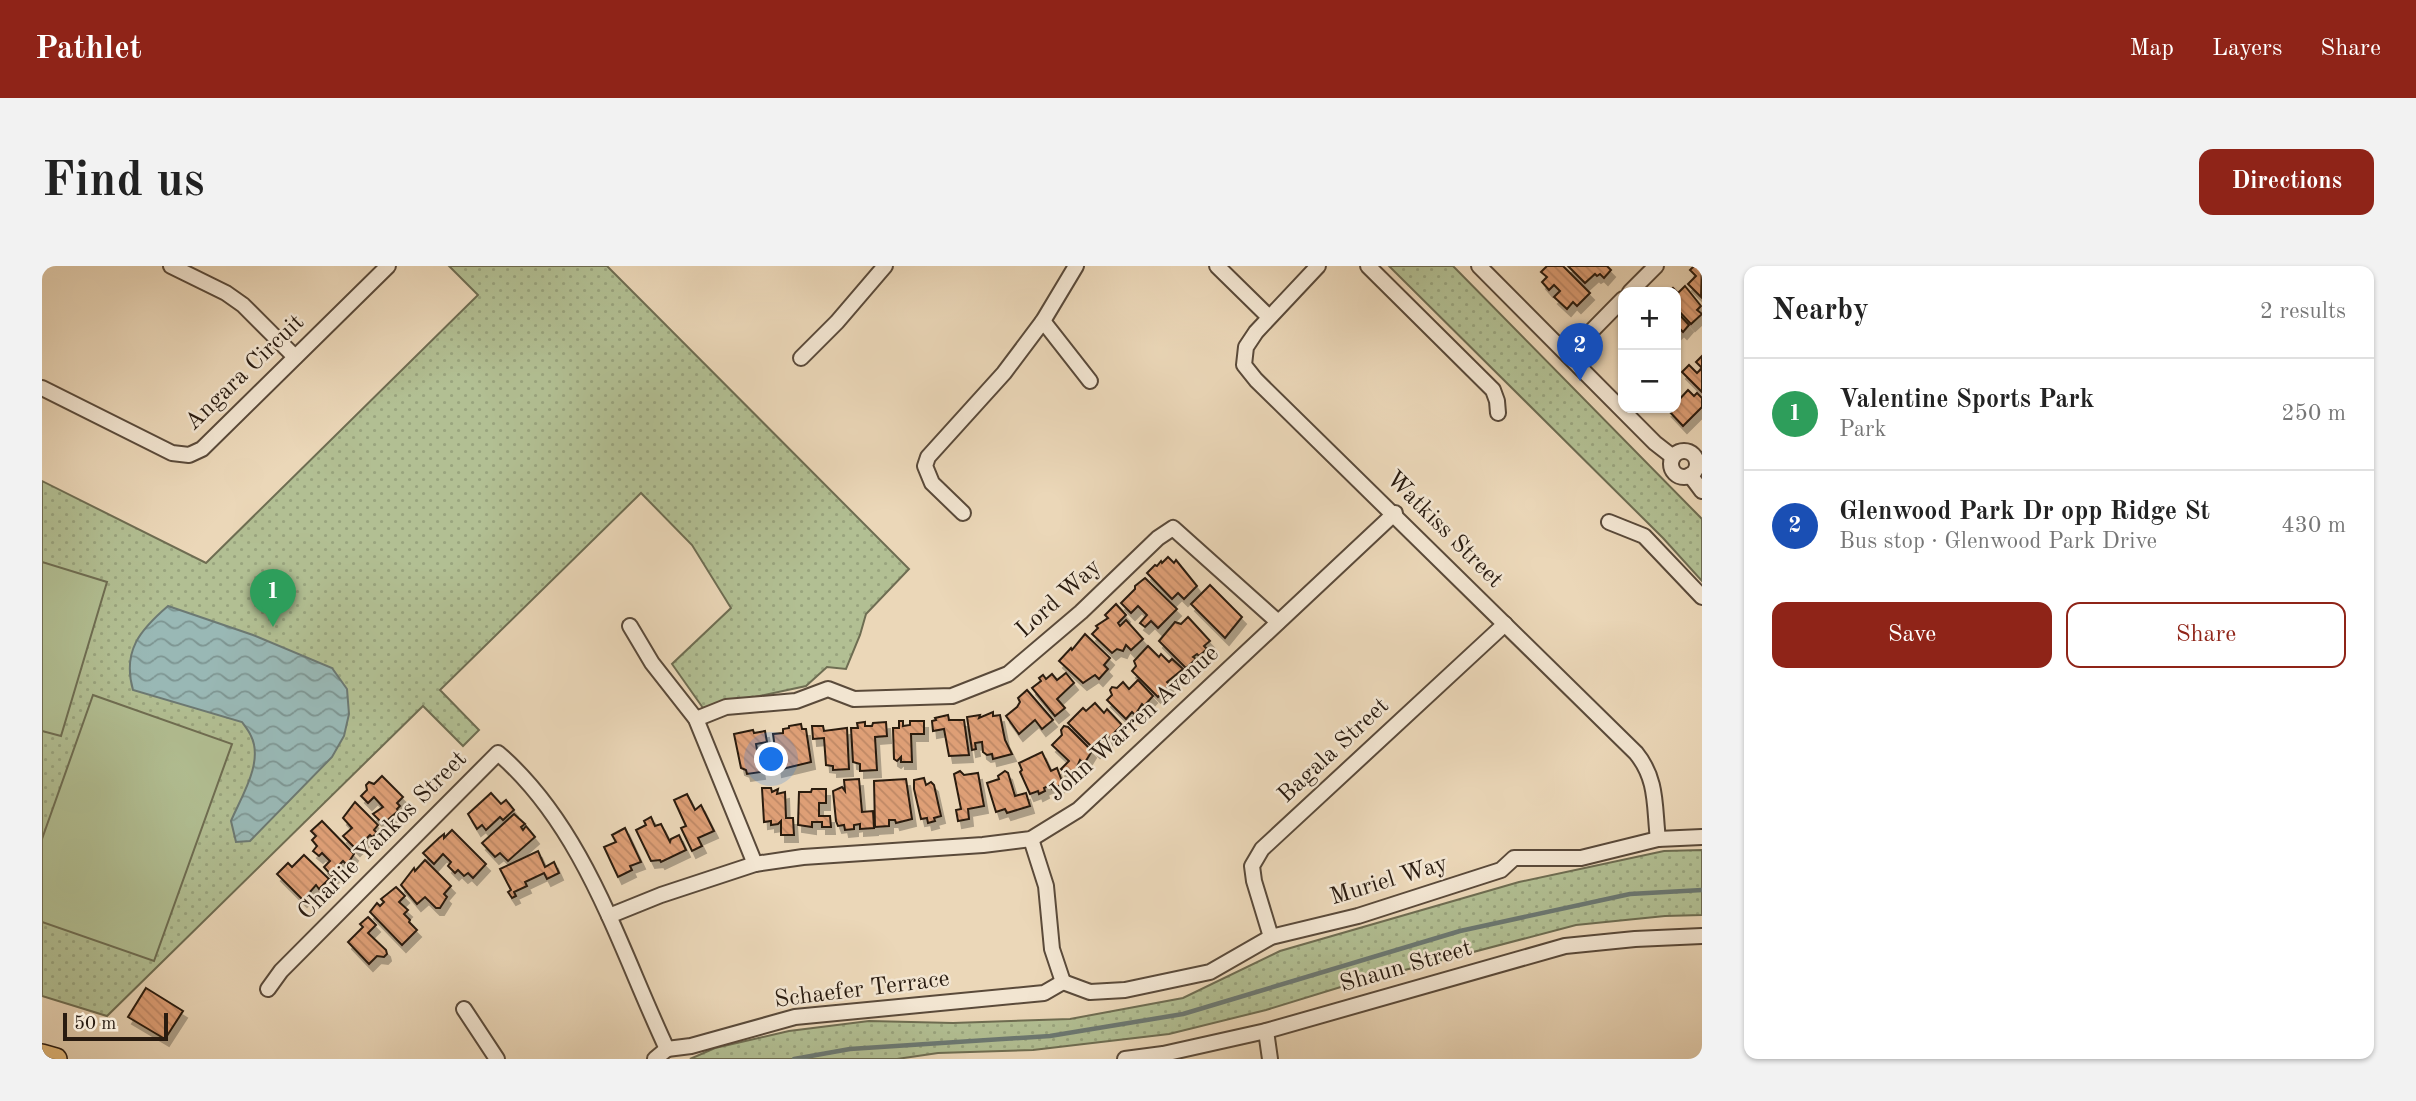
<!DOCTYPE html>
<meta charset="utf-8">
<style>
:root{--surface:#fff;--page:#f2f2f2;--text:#222;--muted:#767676;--line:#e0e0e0;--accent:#8f2418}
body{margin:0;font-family:"Old Standard TT",serif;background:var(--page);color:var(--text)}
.controls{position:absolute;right:21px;top:21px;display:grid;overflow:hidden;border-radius:14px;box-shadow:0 2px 5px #0004}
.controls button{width:63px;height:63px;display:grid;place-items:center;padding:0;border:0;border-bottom:2px solid var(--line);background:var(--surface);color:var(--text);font:35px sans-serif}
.scale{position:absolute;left:21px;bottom:18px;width:105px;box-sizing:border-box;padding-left:7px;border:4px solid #291b10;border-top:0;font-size:19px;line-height:24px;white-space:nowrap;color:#291b10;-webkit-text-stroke:5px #f2e5d1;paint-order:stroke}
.you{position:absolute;left:730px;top:494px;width:24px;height:24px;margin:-18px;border:5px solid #fff;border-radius:50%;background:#1a73e8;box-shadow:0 0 0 10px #1a73e833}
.badge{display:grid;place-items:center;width:46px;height:46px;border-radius:50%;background:var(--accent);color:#fff;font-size:23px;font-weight:700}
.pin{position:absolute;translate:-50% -58px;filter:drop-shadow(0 2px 4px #0008)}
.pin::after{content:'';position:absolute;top:37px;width:24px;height:21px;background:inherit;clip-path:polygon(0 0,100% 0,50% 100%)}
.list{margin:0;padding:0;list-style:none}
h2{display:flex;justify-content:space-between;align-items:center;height:91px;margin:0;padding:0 28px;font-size:30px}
h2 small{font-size:23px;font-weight:400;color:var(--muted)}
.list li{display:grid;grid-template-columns:46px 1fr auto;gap:21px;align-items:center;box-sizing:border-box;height:112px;padding:0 28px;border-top:2px solid var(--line)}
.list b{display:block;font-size:26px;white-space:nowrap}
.list p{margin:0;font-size:23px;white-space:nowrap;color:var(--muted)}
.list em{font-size:23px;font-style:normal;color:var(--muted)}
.actions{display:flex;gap:14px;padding:21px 28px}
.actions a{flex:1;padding:16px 0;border:2px solid var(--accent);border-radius:14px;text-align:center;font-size:24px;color:var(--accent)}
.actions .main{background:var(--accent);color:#fff}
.map{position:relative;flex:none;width:1660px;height:793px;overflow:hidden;border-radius:14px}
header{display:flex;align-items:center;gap:42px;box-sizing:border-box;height:98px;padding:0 35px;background:var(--accent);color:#fff}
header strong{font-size:33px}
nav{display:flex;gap:38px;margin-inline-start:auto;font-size:24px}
.intro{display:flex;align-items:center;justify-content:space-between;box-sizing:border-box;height:168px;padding:0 42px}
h1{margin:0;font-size:49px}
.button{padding:18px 32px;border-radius:14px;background:var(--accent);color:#fff;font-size:24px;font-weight:700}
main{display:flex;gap:42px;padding:0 42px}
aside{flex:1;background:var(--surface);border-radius:14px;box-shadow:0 2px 5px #0004}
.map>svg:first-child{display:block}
.grass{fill:url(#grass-dots);stroke:#6e6d52;stroke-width:2}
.pitch{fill:#b2bf93;stroke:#6e6d52;stroke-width:2}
.water{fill:url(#water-waves);stroke:#6c7973;stroke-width:2}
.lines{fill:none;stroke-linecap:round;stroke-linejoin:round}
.stream{stroke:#6c7973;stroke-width:4.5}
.building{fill:url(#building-back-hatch);stroke:#291b10;stroke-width:2;filter:url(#shadow)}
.minor-casing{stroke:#5a4a3a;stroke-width:18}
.highway-casing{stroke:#291b10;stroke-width:24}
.minor{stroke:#f2e5d1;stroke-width:14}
.highway{stroke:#e6bc7c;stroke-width:21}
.labels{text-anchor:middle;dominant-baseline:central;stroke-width:5;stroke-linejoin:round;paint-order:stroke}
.street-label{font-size:24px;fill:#291b10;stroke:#f2e5d1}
</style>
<header>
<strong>Pathlet</strong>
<nav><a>Map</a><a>Layers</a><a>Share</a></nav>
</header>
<div class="intro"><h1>Find us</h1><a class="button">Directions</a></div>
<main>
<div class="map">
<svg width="1660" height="793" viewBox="0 0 1660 793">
<defs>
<pattern id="grass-dots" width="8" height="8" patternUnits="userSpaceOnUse" patternTransform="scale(1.75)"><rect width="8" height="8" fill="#b2bf93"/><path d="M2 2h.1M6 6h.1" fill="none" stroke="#99a47e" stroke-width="1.8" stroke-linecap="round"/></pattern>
<pattern id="water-waves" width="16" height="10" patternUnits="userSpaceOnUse" patternTransform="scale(1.75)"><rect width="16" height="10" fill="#99b8b5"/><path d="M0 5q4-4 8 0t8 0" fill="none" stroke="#7d9592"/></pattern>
<pattern id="building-back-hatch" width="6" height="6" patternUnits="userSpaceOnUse" patternTransform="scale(1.75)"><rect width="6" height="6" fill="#de9f76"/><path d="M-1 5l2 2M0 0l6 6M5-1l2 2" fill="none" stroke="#be8865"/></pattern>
<filter id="shadow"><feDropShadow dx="4" dy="7" stdDeviation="0" flood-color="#0004"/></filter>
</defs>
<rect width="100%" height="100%" fill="#ebd7b8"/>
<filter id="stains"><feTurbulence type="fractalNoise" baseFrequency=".00286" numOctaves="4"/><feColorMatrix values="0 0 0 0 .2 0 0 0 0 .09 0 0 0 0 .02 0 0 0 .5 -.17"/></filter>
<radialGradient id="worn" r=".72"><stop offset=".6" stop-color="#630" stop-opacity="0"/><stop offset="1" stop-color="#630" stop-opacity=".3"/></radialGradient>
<!-- grass -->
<g class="grass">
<path d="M407,0H565L867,303L824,348L818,369L804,403L785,401L764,420L661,442L630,398L689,342L650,279L599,227L398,424L437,464L421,480L381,440L65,750L0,730V215L164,297L436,29Z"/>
<path d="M1347,0H1411L1660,253V315L1621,272Z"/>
<path d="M1660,584V649L1623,650L1534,659L1302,720L1224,744L1127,768L991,784L896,787L855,793H648L673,782L747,765L827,755L911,757L1028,753L1141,732L1238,685L1477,616L1622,585Z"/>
</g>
<!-- pitch -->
<g class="pitch">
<path d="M0,296L65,316L19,470L0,465Z"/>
<path d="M51,429L190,478L112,695L0,656V573Z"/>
</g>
<!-- water -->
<path class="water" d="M126,340L211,369L290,402L305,423L307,448L302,470L290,491L208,575L194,576L189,555C199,531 222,496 209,470C207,465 203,460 200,456L91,424C80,385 98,364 126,340Z"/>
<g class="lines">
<!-- stream -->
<path class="stream" d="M752,793L808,783L1008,770L1141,748L1418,665L1588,628L1660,624"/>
</g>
<!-- building -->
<g class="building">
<path d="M1505,0H1521L1548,27L1535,40L1531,36L1525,43L1512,31L1518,25L1512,19L1507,24L1500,16L1505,11L1499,6Z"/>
<path d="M1526,0H1565L1569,4L1562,12L1558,8L1555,10L1553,8L1543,17Z"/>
<path d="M1652,0H1660L1659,31L1646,18L1654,10L1648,4Z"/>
<path d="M1643,20L1659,40L1655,44L1660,48L1649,58L1634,42V26H1627L1631,22L1636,27Z"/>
<path d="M1634,45L1647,59L1641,66L1638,63L1634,67Z"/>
<path d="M1660,90V126L1640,106L1647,99L1655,107L1660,102L1654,96Z"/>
<path d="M1646,124L1652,130L1655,127L1660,132V141L1641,160L1626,144L1634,142V137Z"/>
<path d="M1126,291L1132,297L1134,294L1155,320L1142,333L1136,327L1130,333L1105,307L1113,299L1115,300L1119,295L1120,297Z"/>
<path d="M1103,312L1135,343L1116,362L1109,355L1103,361L1098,357L1105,349L1096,340L1089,347L1079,337L1093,323V320Z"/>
<path d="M1168,319L1200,351L1183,372L1149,338Z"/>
<path d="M1074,338L1084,349L1076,357L1078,360L1084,354L1101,373L1089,384L1084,379L1081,385L1075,383L1070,387L1050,368L1056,362L1054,360L1066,352L1063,349Z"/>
<path d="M1146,351L1168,375L1162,380L1165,383L1157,390L1155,388L1151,391L1154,393L1144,402L1117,375L1133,356L1139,358Z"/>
<path d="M1043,368L1068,392L1062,399L1066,403L1057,413L1053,409L1041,417L1017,395L1029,382L1030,384Z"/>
<path d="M1106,380L1117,391L1119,388L1127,396L1130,393L1141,403L1125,416L1128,419L1116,431L1090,405L1094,400L1092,395Z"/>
<path d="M1024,407L1032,417L1015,433L1023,442L1013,450L990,422L999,415L997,412L1001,409L1004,413L1010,408L1015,414Z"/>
<path d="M1096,414L1111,430L1102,440L1100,438L1093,449L1090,446L1084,453L1065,434L1070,429L1068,424L1070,421L1075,422L1081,416L1087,423Z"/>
<path d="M985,424L1011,454L1000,463L993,454L977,468L964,450L975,441L978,436L976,432Z"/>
<path d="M1053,437L1062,447L1065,443L1080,459L1054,485L1026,457L1041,442L1044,445Z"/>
<path d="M951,446V450L958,449L963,474L970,488L951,493L950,488L945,489L941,486L940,476L933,477L934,483L930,484L925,451L938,449L937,452Z"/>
<path d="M906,449L907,454H922L927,489L907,490L902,463L891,465L890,455L894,454L893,452Z"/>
<path d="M857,455H861V460L868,459V455H882V468H869L870,496H859V491L855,495L852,493L851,462H857Z"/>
<path d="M823,456V460H830L831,457L844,456L845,470L833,471L835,504L818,505V498L811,496L809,462H816L815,457Z"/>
<path d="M759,458L760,463H764L769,496L736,504L731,468L741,467V463L747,462V460Z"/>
<path d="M770,460H781L782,465L805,462L807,503L791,504V500L784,499L782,472L771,473Z"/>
<path d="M1022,460L1026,461L1050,485L1042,498L1038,494L1035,501L1037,503L1028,511L1019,503L1027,495L1010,479L1020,469L1019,464Z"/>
<path d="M711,464L712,467L723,465L725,476L714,478L719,506L705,508L704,504L699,502L692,468Z"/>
<path d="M1000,486L1009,505L1015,502L1021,518L1010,523L1008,519L1002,522L1003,525L997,528L996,525L988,528L978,506L980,504L977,497Z"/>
<path d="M918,505L922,509L936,507L942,540L926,543L927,553L916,555L914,544L919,543L912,508Z"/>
<path d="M963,505L966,507L973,530L984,527L988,540L965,547L963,543L954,546L945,517L957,513L956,510Z"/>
<path d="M340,510L361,531L355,537L358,540L355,543L356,545L341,558L331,548L341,541L332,531L326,537L319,530L325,524L324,519L327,516L332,518Z"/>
<path d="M882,512L884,519L889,516L892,519L899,550L892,552L893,555L886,557L885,552L879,553L872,523V514Z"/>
<path d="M817,513L820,546L831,545L832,562L818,563V558L812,559V563L803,564L802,559L796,560L794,555L791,525L800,521L803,525L802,514Z"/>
<path d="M864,513L870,553L854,557L853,554H847V560L833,561L832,515Z"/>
<path d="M720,522H729L730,526L736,523L735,528L743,526L744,552H751L752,569H739V555L736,558L729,559V555L722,556Z"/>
<path d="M770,523H784V537H777V550H788L789,561H780V556H770V561L756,559L757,526H769Z"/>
<path d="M449,527L459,538L464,534L472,544L461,554L458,551L444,564L440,559L435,563L426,548Z"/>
<path d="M645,528L653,544L659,539L672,565L656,572L660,580L650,585L639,562L644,560L632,534Z"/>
<path d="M313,536L336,559L332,564L335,567L330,571L328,569L314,583L301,570L310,562L301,552Z"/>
<path d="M472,548L483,558L479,561L481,564L484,560L493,571L466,595L458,587L453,591L440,577Z"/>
<path d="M609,551L613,560L619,558L628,576L629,573L637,569L644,584L619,596L618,594L609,595L594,564L604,559L602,555Z"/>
<path d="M280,555L312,588L305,599L301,595L297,599L300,603L291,611L282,601L288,595L280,587L277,590L271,585L275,580L270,574L274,570L269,565Z"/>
<path d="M583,562L599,596L588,600L590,604L576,611L562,581L574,576L570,569Z"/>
<path d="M410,564L444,598L431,612L426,607L422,610L416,604L413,607L406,600L409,596L401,588L392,598L381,587L397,572L402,568V572Z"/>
<path d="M496,585L503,601L512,596L517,607L505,613L502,607L483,616L485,620L472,626L474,630L470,632L466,626L469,624L458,603Z"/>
<path d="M262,589L287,613L277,623L274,619L261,634L235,608L246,597L250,601Z"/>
<path d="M383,594L409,620L402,628L405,631L398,642H394L383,631L375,638L359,619L372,602L373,605Z"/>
<path d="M354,621L363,630L357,636L366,644L362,648L368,654L367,656L375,664L360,679L328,646L335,637L338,640L342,636L339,633Z"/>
<path d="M326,651L334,659L326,667L344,684L345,688L342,691L335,690L327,698L306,676L321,661L318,658Z"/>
<path d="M104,722L141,745L123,773L86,751Z"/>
</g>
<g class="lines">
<defs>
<g id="minor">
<path d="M129,0L184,27L201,39L253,91"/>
<path d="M1175,0L1227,51"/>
<path d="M1276,0L1214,66L1204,81L1202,99L1214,114L1594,487C1616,514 1612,541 1616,573"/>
<path d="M1326,0L1451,124L1455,135L1456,147"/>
<path d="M1437,0L1613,177L1631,191"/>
<path d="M1588,26L1614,0"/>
<path d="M1001,55L1048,115"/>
<path d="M1526,89L1581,33"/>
<path d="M759,92L795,56L843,0"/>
<path d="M0,122L130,187L147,189L160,183L346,0"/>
<circle cx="1642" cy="198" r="13"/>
<path d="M1648,209L1660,225"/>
<path d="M921,247L890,217L883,200L886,191L962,107L1001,55L1034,0"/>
<path d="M1567,256L1602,270L1660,331"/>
<path d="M588,360L610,397L654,453L713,598"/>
<path d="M654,453L684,441L754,435L786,423L812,433L910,430L966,408L1039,346L1116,272L1131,262L1236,356"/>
<path d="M989,573L1004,620L1010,683L1021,716"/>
<path d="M567,650L619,629L713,598L761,591L941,579L989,573L1036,544L1353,247"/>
<path d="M1229,671L1212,615L1210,600L1220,583L1463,358"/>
<path d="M1021,716L1048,726L1083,724L1168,706L1229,671L1316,650L1459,604L1472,592H1539L1616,573L1660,571"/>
<path d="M226,723L239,705L456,487C543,562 577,681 625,783"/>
<path d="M422,743L455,793"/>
<path d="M1224,765L1228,793"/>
<path d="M625,783L649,780L753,751L1002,727L1021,716"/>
<path d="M613,793L625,783"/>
<path d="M1083,793L1121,788L1224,765L1523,680L1593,673L1660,670"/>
</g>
<path id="highway" d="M0,789L14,793"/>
</defs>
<!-- minor casing -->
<use href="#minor" class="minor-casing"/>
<!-- highway casing -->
<use href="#highway" class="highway-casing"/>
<!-- minor -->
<use href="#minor" class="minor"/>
<!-- highway -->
<use href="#highway" class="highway"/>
</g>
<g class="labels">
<!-- street labels -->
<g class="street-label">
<text transform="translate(203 107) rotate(-44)">Angara Circuit</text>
<text transform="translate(1402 264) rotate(45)">Watkiss Street</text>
<text transform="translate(1017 333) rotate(-42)">Lord Way</text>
<text transform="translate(1092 458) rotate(-42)">John Warren Avenue</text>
<text transform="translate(1292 485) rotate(-43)">Bagala Street</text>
<text transform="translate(341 570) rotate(-45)">Charlie Yankos Street</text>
<text transform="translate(1347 615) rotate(-17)">Muriel Way</text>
<text transform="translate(1364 701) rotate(-16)">Shaun Street</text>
<text transform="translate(820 724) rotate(-7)">Schaefer Terrace</text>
</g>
</g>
<rect width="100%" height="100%" filter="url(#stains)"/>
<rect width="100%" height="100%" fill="url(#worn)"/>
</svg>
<div class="controls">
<button>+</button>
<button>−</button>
</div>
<div class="scale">50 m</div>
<div class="you"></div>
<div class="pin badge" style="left:231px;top:361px;background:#2e9e5b">1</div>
<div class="pin badge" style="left:1538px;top:115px;background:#1a4fb4">2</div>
</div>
<aside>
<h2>Nearby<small>2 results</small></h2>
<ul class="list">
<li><span class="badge" style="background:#2e9e5b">1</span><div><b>Valentine Sports Park</b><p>Park</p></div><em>250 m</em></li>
<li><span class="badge" style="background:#1a4fb4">2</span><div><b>Glenwood Park Dr opp Ridge St</b><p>Bus stop · Glenwood Park Drive</p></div><em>430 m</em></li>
</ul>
<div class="actions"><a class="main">Save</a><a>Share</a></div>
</aside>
</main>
